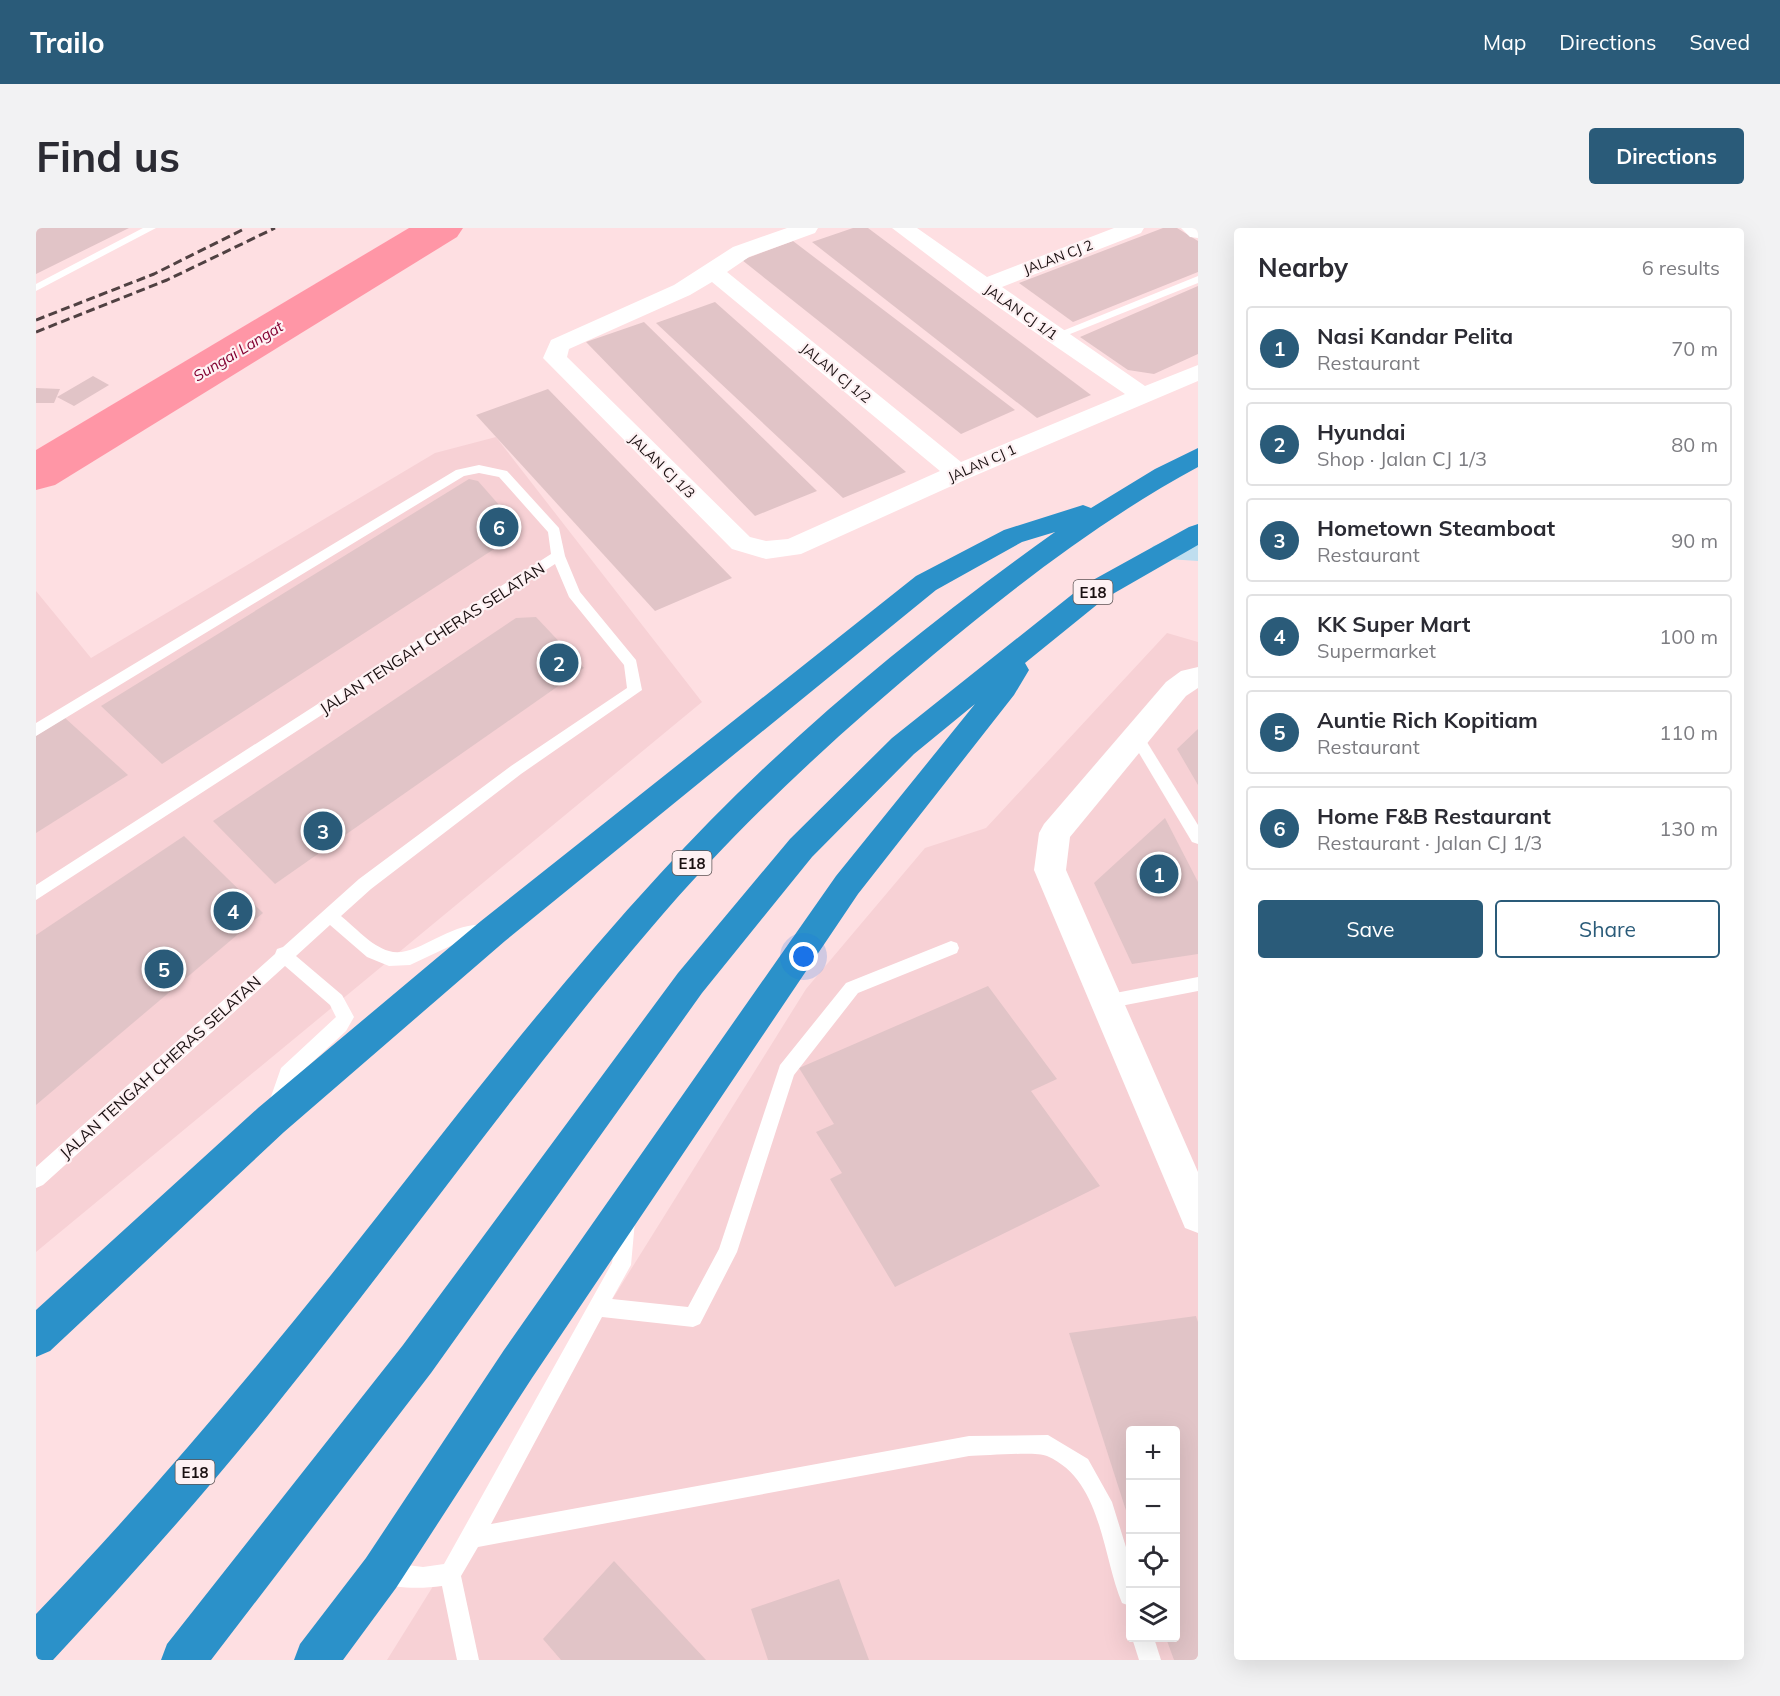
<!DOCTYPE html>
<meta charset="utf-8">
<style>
:root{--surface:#fff;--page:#f2f2f3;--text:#2b2b33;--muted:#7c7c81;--line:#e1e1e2;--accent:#2a5b79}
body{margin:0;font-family:Mulish,sans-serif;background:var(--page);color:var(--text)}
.controls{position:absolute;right:18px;bottom:18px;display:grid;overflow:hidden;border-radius:6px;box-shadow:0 6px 24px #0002}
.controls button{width:54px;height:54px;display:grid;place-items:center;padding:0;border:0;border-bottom:2px solid var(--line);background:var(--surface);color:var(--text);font:30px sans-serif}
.you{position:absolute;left:768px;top:729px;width:21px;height:21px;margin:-15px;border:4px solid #fff;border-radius:50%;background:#1a73e8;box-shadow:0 0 0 9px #1a73e833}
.badge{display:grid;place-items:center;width:39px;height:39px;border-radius:50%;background:var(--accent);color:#fff;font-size:20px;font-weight:700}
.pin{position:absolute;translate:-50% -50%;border:3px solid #fff;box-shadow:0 2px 6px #0006}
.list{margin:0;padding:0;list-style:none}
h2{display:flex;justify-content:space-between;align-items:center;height:78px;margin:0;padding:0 24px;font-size:26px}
h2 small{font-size:20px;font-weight:400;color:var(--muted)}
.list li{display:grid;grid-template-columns:39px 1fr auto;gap:18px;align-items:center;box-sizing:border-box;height:84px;margin:0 12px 12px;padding:0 12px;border:2px solid var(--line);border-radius:6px}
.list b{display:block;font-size:22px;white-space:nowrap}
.list p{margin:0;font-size:20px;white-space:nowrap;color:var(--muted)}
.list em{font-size:20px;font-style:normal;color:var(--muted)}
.actions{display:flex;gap:12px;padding:18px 24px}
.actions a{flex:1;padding:14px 0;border:2px solid var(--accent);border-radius:6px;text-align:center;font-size:21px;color:var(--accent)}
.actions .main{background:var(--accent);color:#fff}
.icon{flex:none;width:33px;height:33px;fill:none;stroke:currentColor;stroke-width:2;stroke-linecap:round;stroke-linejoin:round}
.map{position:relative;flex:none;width:1162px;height:1432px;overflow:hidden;border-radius:6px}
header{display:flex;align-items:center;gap:36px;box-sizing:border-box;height:84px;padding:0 30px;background:var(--accent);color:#fff}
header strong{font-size:28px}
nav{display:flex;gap:33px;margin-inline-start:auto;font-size:21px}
.intro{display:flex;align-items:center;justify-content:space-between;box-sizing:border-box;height:144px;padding:0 36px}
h1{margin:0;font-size:42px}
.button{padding:15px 27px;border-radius:6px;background:var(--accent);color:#fff;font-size:21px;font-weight:700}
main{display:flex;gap:36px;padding:0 36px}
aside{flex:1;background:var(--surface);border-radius:6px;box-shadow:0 6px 24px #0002}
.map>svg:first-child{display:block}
.built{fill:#f7d1d5;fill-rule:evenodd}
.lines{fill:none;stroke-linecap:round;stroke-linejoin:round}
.river{fill:#ff96a6;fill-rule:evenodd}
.building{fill:#e1c4c7}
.lane{fill:#fff;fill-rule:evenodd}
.street{fill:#fff;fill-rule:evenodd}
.secondary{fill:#bfdeef;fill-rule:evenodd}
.highway{fill:#2b91c9;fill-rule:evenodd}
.rail{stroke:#504142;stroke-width:3;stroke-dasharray:9 4.5;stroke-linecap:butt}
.labels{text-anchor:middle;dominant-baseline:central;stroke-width:4.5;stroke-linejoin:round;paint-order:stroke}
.far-street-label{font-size:14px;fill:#1a1011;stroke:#fef1f3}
.far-water-label{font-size:15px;font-style:italic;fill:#830031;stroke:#fef1f3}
.shield{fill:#fef1f3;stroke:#5e5455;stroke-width:1.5}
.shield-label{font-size:15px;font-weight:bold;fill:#1a1011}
.street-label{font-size:16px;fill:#1a1011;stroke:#fef1f3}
</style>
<header>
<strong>Trailo</strong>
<nav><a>Map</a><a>Directions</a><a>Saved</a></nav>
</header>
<div class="intro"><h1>Find us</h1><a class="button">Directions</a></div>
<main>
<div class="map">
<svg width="1162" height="1432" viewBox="0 0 1162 1432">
<rect width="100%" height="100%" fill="#fedfe2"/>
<!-- built -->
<g class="built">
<path d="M460,209L666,474L0,1024V363L55,430L399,225Z"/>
<path d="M1131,405L1162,414V1432H351L770,761L889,620L950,600ZM1094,1202H1140V1410H1094Z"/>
</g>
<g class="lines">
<!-- river -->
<path class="river" d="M373,0H427L421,9L19,257L0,262V222Z"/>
</g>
<!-- building -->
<g class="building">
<path d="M0,0H93L0,46Z"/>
<path d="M817,0H832L1055,167L1001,190L776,14Z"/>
<path d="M1127,0H1141L1162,13V44L1037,94L983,55Z"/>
<path d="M757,13L979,182L925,206L706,32Z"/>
<path d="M1162,58V126L1118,146L1092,142L1044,109Z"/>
<path d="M679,74L870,244L807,270L620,95Z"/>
<path d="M608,94L781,263L719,288L550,114Z"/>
<path d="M57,148L73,157L38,178L21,169Z"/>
<path d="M0,160L24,161L18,175H0Z"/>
<path d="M512,161L696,350L619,383L440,187Z"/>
<path d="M433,251L442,253L486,303L126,536L65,478Z"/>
<path d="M500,389L548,440L239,656L177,593L480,390Z"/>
<path d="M29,490L92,547L0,605V508Z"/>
<path d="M1162,501V557L1141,521Z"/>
<path d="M1129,590L1162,654V726L1096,736L1058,655Z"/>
<path d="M148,608L227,685L0,877V707Z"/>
<path d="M952,758L1021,851L995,863L1064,958L859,1059L794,951L806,945L780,904L798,896L763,840Z"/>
<path d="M1160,1088L1162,1094V1432H1138L1130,1410H1140V1202H1094V1295L1033,1105Z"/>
<path d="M578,1333L670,1432H525L507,1411Z"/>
<path d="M803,1351L833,1432H732L715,1381Z"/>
</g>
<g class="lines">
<!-- lane -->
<g class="lane">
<path d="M107,0H120L0,63V56Z"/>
<path d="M1162,48V55L1024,110L1014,108Z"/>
<path d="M443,237L471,243L523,300L529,328L544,364L600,432L606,462L485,546L335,661L305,688C319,699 335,718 353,723C382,732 419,686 458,699L460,704L458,709L425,713L374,737L353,738L331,729L294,697L260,728L306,767L318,789L310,803L258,851L246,886L240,888L234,886L231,880L245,840L300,789L294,777L249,738L7,957L0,960V939L239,726L241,721L247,719L323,651L475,538L591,460L588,437L533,369L519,336L0,672V657L515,326L512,304L463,249L443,245L428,248L0,508V495L420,242Z"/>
<path d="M1101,504L1106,506L1162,597V616L1156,614L1094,510Z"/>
<path d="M915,713L921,715L923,720L921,725L822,765L758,847L701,1024L664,1096L657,1099L566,1089L455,1296L933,1208L1012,1207L1052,1231L1076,1274L1094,1332V1378L1086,1375C1066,1327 1066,1252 1011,1228C999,1223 949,1228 933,1228L442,1319L425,1348L443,1432H421L406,1358C385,1361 359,1361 339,1353L336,1345L339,1337L347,1334L387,1339L408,1336L576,1035L583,987L590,984L597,987L599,993L595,1037L576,1071L652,1079L683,1021L744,837L810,755Z"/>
<path d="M1162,749V763L1069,781L1063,779L1061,774L1063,769L1069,767Z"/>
<path d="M1096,1410H1118L1125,1432H1103Z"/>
</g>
<!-- street -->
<g class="street">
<path d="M751,0H782L779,5L713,29L691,44L925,234L1089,166L939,63L856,0H881L951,49L1078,0H1108L1105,5L966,59L1109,158L1162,137V153L931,251L765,326L730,331L696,321L507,130L515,112L638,57L697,19ZM676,54L904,243L752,311L730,313L714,309L531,129L533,121L654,67Z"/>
<path d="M1145,0H1162V10L1154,9Z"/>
<path d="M1162,439V460L1150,468L1034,609L1030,642L1162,944V1005L1149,1000L998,642L1003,605L1008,596L1130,454L1145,443Z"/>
</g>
<!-- secondary -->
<path class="secondary" d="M1126,315H1162V333L1117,330L1113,324L1117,318Z"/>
<!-- highway -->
<g class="highway">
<path d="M1162,220V239C1066,291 981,357 897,427C796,511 700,600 615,700C486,851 372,1013 248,1167C175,1259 97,1346 17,1432H0V1386C104,1278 201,1164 295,1047C402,912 506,774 623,647C740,518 877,405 1019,304L986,314L900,362L469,713L248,904L14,1123L0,1129V1082L222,880L445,693L880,348L968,302L1047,277L1055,280L1119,241Z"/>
<path d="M1162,296V317L1068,371L989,435L993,442L978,467L822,666L496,1150L360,1360L307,1432H258L264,1416L330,1330L468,1122L800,648L939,476L878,526L776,629L666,765L395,1145L175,1432H125L131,1416L367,1117L642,745L754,611L856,510L1048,357L1153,299Z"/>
</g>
<!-- rail -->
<g class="rail">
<path d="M0,92L118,46L210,0"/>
<path d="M0,104L131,52L239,0"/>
</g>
</g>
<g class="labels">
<!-- far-street labels -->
<g class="far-street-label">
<text transform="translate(1022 29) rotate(-21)">JALAN CJ 2</text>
<text transform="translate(985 84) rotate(35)">JALAN CJ 1/1</text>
<text transform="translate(800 145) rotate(39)">JALAN CJ 1/2</text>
<text transform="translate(946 235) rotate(-24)">JALAN CJ 1</text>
<text transform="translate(626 238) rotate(44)">JALAN CJ 1/3</text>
</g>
<!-- far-water labels -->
<g class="far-water-label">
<text transform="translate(202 123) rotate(-31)">Sungai Langat</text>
</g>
<!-- shield labels -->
<g class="shield">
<rect x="1037.5" y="352" width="39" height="24" rx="4.5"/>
<rect x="636.5" y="623" width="39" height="24" rx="4.5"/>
<rect x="139.5" y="1232" width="39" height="24" rx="4.5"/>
</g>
<g class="shield-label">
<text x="1057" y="364">E18</text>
<text x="656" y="635">E18</text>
<text x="159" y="1244">E18</text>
</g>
<!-- street labels -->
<g class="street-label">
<text transform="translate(396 410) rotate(-33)">JALAN TENGAH CHERAS SELATAN</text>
<text transform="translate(124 839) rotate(-42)">JALAN TENGAH CHERAS SELATAN</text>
</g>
</g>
</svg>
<div class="controls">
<button>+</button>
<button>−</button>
<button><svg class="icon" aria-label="locate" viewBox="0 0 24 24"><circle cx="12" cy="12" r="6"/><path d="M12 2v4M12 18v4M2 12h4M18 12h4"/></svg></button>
<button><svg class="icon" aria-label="layers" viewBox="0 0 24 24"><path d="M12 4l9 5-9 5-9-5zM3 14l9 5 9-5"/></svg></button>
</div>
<div class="you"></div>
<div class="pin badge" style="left:1123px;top:646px">1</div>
<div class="pin badge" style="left:523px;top:435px">2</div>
<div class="pin badge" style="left:287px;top:603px">3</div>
<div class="pin badge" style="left:197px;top:683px">4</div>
<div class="pin badge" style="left:128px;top:741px">5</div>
<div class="pin badge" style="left:463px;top:299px">6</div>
</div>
<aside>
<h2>Nearby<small>6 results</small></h2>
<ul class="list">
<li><span class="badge">1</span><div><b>Nasi Kandar Pelita</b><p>Restaurant</p></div><em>70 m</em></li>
<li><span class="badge">2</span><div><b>Hyundai</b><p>Shop · Jalan CJ 1/3</p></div><em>80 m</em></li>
<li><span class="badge">3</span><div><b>Hometown Steamboat</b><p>Restaurant</p></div><em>90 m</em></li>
<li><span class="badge">4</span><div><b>KK Super Mart</b><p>Supermarket</p></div><em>100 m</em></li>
<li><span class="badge">5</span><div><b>Auntie Rich Kopitiam</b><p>Restaurant</p></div><em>110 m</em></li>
<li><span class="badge">6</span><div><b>Home F&amp;B Restaurant</b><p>Restaurant · Jalan CJ 1/3</p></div><em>130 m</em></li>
</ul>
<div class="actions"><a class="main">Save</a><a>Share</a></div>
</aside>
</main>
